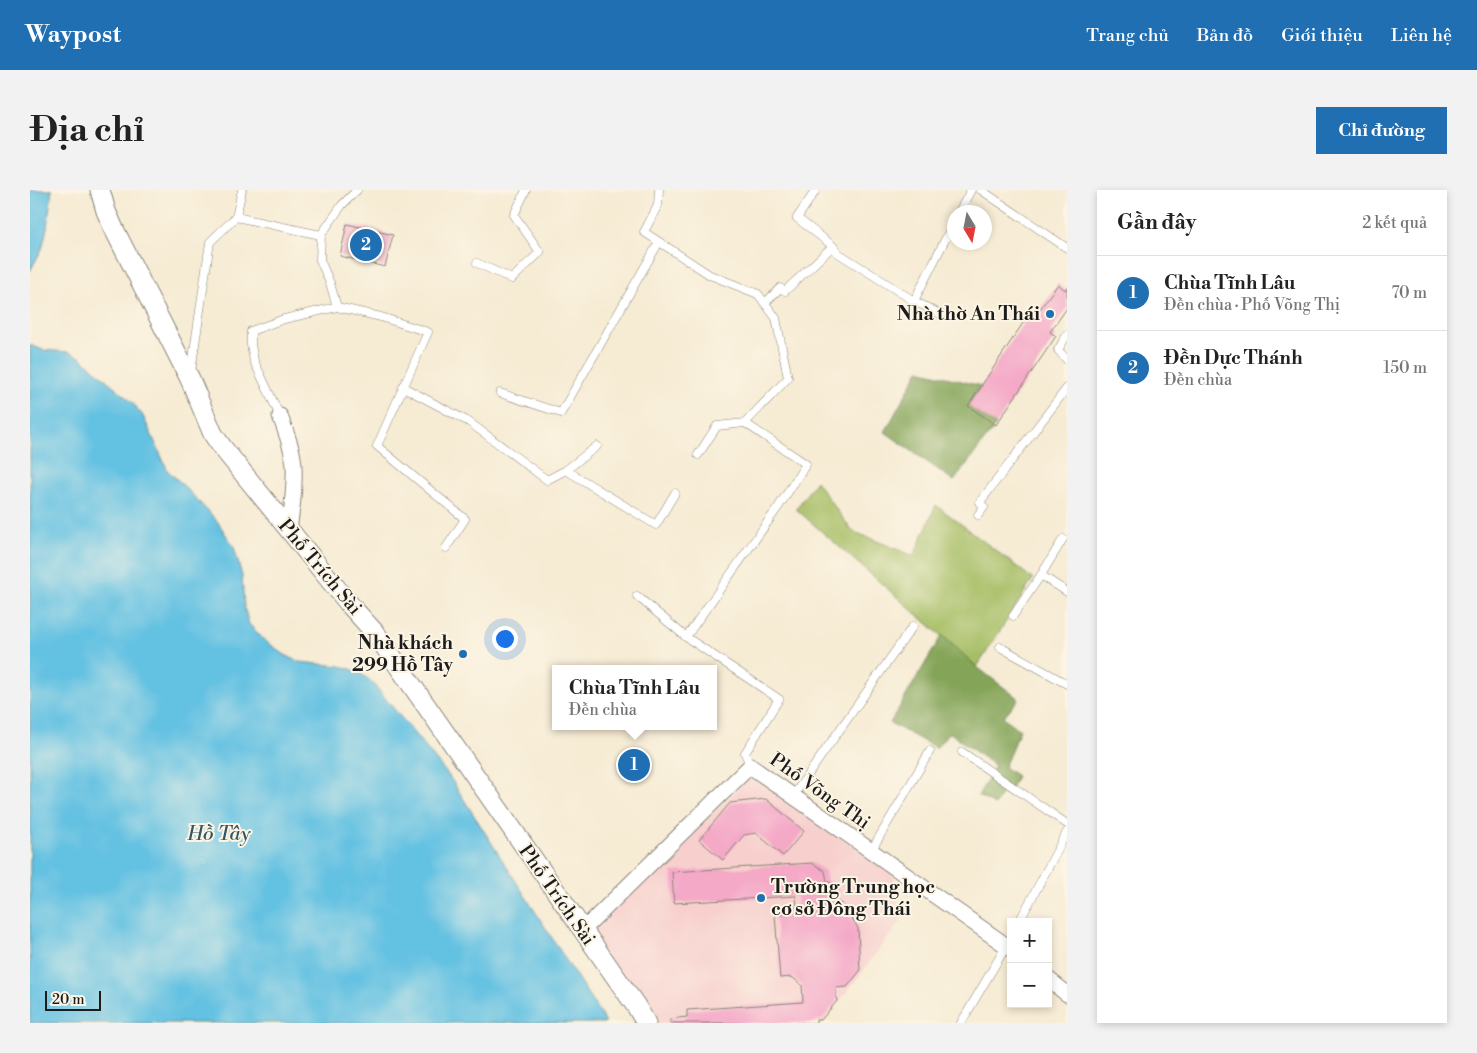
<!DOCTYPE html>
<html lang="vi">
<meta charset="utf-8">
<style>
:root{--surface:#fff;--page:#f2f2f2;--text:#222;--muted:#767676;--line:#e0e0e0;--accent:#1f6fb2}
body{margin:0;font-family:"Libre Bodoni",serif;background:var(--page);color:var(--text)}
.controls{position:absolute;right:15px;bottom:15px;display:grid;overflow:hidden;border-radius:0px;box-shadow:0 2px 8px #0003}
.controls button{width:45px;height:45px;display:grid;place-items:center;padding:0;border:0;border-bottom:1px solid var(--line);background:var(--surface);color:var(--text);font:25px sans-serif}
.compass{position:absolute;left:917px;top:15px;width:45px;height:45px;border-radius:50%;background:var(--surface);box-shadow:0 2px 8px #0003;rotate:170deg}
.scale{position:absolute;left:15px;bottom:12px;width:56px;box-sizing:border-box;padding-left:5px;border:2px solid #1c1c1c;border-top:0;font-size:14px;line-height:18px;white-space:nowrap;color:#1c1c1c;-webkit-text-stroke:4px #fcf5e5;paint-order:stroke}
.you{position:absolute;left:474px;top:448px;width:18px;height:18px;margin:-12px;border:4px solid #fff;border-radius:50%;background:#1a73e8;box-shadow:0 0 0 8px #1a73e833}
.badge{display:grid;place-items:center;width:32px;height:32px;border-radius:50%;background:var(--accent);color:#fff;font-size:16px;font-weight:700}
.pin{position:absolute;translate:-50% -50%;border:2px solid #fff;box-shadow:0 1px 5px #0006}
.popup{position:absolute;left:522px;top:475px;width:165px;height:65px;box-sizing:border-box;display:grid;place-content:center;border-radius:0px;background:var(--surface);filter:drop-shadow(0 1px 4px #0005);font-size:16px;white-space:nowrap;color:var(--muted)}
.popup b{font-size:19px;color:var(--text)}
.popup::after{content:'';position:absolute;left:50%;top:100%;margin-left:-10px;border:10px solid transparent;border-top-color:var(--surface)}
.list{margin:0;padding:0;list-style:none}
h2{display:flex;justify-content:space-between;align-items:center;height:65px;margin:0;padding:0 20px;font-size:21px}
h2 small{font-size:16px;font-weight:400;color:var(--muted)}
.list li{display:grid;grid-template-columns:32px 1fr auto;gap:15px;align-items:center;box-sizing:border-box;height:75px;padding:0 20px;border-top:1px solid var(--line)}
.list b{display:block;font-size:19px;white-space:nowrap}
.list p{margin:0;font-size:16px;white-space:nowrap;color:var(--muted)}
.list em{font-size:16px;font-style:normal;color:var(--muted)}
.map{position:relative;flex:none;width:1037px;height:833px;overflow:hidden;border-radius:0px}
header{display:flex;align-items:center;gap:30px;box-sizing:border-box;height:70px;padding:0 25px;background:var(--accent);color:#fff}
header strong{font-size:24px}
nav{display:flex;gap:28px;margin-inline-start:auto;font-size:18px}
.intro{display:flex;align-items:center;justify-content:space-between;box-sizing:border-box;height:120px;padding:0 30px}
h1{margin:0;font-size:35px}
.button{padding:12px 22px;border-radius:0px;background:var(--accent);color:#fff;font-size:18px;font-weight:700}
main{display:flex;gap:30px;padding:0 30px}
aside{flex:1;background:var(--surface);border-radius:0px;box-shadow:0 2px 8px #0003}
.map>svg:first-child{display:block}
.built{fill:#f7d0ce}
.green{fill:#a5bd63;stroke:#606c40}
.forest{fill:#84a459;stroke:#50603a}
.water{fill:#64c1e2;stroke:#406e7f}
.building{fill:#f4a9c7}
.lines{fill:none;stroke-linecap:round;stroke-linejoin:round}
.service-casing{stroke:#898478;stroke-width:9}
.minor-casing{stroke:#898478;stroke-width:17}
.tertiary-casing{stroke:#898478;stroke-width:21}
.service{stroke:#fff;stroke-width:8}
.minor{stroke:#fff;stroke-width:15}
.tertiary{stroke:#fff;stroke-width:19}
.poi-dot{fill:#1f6fb2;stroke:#fcf5e5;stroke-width:2}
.labels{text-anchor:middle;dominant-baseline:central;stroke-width:4;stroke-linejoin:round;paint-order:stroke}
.poi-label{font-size:19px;font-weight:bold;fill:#1c1c1c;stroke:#fcf5e5;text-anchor:end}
.street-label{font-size:19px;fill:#1c1c1c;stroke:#fcf5e5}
.water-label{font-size:20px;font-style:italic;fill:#355661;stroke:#fcf5e5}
</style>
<header>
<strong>Waypost</strong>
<nav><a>Trang chủ</a><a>Bản đồ</a><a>Giới thiệu</a><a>Liên hệ</a></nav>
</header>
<div class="intro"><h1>Địa chỉ</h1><a class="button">Chỉ đường</a></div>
<main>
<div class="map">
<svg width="1037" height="833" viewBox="0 0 1037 833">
<rect width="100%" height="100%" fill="#fcf5e5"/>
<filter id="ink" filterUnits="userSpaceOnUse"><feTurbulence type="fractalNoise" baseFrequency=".02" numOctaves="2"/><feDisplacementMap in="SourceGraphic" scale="10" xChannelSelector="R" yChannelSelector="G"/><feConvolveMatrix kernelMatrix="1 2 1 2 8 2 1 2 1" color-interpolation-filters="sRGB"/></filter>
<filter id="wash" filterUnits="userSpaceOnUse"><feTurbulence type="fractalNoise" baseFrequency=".0096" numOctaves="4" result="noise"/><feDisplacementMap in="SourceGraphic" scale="20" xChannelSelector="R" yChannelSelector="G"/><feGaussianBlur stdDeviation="1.12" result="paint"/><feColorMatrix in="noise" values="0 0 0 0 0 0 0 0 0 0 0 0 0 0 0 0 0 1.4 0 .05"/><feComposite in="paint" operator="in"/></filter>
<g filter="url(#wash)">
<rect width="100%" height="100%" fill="#f6ebd3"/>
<!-- built -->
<path class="built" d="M722,585L863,684L871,731L793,833H625L559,742Z"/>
<!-- green -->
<path class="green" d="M786,291L822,341L884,366L906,315L1003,389L947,477L766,319Z"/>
<!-- forest -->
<g class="forest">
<path d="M889,180L951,196L938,216L966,235L924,291L855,242Z"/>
<path d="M912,445L947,477L989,509L973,527L990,540L974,577L987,586L979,603L973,601L965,615L948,606L965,576L919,542L906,558L860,533Z"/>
</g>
<!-- water -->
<g class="water">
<path d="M0,0H22L17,38L12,59L0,81Z"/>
<path d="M0,155L13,160L38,162L50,167L101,211L113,226L138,281L150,292L187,331L204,357L212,386L214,417L219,434L234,450L255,465L269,472L310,476L327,481L342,492L419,586L576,833H0Z"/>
</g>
<g id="blocks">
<!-- building -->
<g class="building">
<path d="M317,34L363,45L355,77L310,66Z"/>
<path d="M1028,94L1035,100L1037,97V118L1020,142L1026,146L966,235L938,216L997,127L1002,130Z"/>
<path d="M736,609L774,641L753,666L726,643L714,645L693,670L669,650L700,613Z"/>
<path d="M782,673L795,681L797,691L807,696L808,714L812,713L828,738L830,781L817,797L805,798L807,811L791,830H786V833H640V829L657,827V820L773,812L772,795L762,787L750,788L745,725L759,724L767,716L766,706L644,713L642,682Z"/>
</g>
</g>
</g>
<g filter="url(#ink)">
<use href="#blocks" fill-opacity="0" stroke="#898478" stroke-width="1"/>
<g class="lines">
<defs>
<g id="service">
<path d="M629,0L628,15L614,42L680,85L728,104L746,128L758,188L715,233L776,274L749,316L656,447"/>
<path d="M951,0L1037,58"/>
<path d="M929,22L941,0"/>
<path d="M206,27L291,45"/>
<path d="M803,56L808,63L884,111L912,125"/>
<path d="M447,73L482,89L510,62L484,25L496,0"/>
<path d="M884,111L924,32"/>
<path d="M735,113L750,98L755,101L803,56L767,28L786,0"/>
<path d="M307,117L351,127L398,142L347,256L435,329L416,358"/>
<path d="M1037,145L1028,160L1037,170"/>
<path d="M161,182L180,52L206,27L212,0"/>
<path d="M373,197L439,232L517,290L536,280L626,335L645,303"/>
<path d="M470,203L531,223L629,52"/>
<path d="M250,226L224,171L221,155V141L254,129L307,117L300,93L290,70L291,45L312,15L327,0"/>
<path d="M668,265L687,236L715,233"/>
<path d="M536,280L567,256"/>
<path d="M948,325L954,317L950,312L1037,198"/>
<path d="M1011,385L1037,402"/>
<path d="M607,406L656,447L749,509L715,563L720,576"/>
<path d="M983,426L1011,385L1033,349"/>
<path d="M970,457L1037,494"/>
<path d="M932,562L1037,634"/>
<path d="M763,606L883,436"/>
<path d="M841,661L900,561"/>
<path d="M989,732L1037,642"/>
<path d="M931,833L981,748"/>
</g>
<g id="minor">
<path d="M250,226C256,243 263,259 264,276C265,298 262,319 259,340"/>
<path d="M552,741L720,576L981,759"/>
<path d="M1018,789L1037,804"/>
</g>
<path id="tertiary" d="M70,0L76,21L84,39L160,189L183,244L192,257L320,415L346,444L606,816L616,833"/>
</defs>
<!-- service casing -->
<use href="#service" class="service-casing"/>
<!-- minor casing -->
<use href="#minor" class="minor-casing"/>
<!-- tertiary casing -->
<use href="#tertiary" class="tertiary-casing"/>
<!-- service -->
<use href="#service" class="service"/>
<!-- minor -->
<use href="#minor" class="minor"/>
<!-- tertiary -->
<use href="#tertiary" class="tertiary"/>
</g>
</g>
<!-- markers -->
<g class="poi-dot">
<circle cx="1020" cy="124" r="5"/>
<circle cx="433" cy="464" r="5"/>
<circle cx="731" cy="708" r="5"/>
</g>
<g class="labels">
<!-- poi labels -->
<g class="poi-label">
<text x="1010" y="124">Nhà thờ An Thái</text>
<text x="423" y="453">Nhà khách<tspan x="423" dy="22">299 Hồ Tây</tspan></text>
<text x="741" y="697" text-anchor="start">Trường Trung học<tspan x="741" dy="22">cơ sở Đông Thái</tspan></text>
</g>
<!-- street labels -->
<g class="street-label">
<text transform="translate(290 377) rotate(50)">Phố Trích Sài</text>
<text transform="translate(790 601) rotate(35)">Phố Võng Thị</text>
<text transform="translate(527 705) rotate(55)">Phố Trích Sài</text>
</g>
<!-- water labels -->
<g class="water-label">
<text x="189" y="644">Hồ Tây</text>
</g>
</g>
</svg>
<div class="controls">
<button>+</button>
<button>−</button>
</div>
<svg class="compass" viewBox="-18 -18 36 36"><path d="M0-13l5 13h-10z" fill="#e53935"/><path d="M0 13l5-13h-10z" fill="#767676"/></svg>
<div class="scale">20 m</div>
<div class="you"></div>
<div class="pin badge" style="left:604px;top:575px">1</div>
<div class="popup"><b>Chùa Tĩnh Lâu</b>Đền chùa</div>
<div class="pin badge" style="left:336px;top:55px">2</div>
</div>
<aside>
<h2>Gần đây<small>2 kết quả</small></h2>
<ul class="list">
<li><span class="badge">1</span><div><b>Chùa Tĩnh Lâu</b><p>Đền chùa · Phố Võng Thị</p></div><em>70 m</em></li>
<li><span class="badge">2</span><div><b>Đền Dực Thánh</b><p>Đền chùa</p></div><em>150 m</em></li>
</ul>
</aside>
</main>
